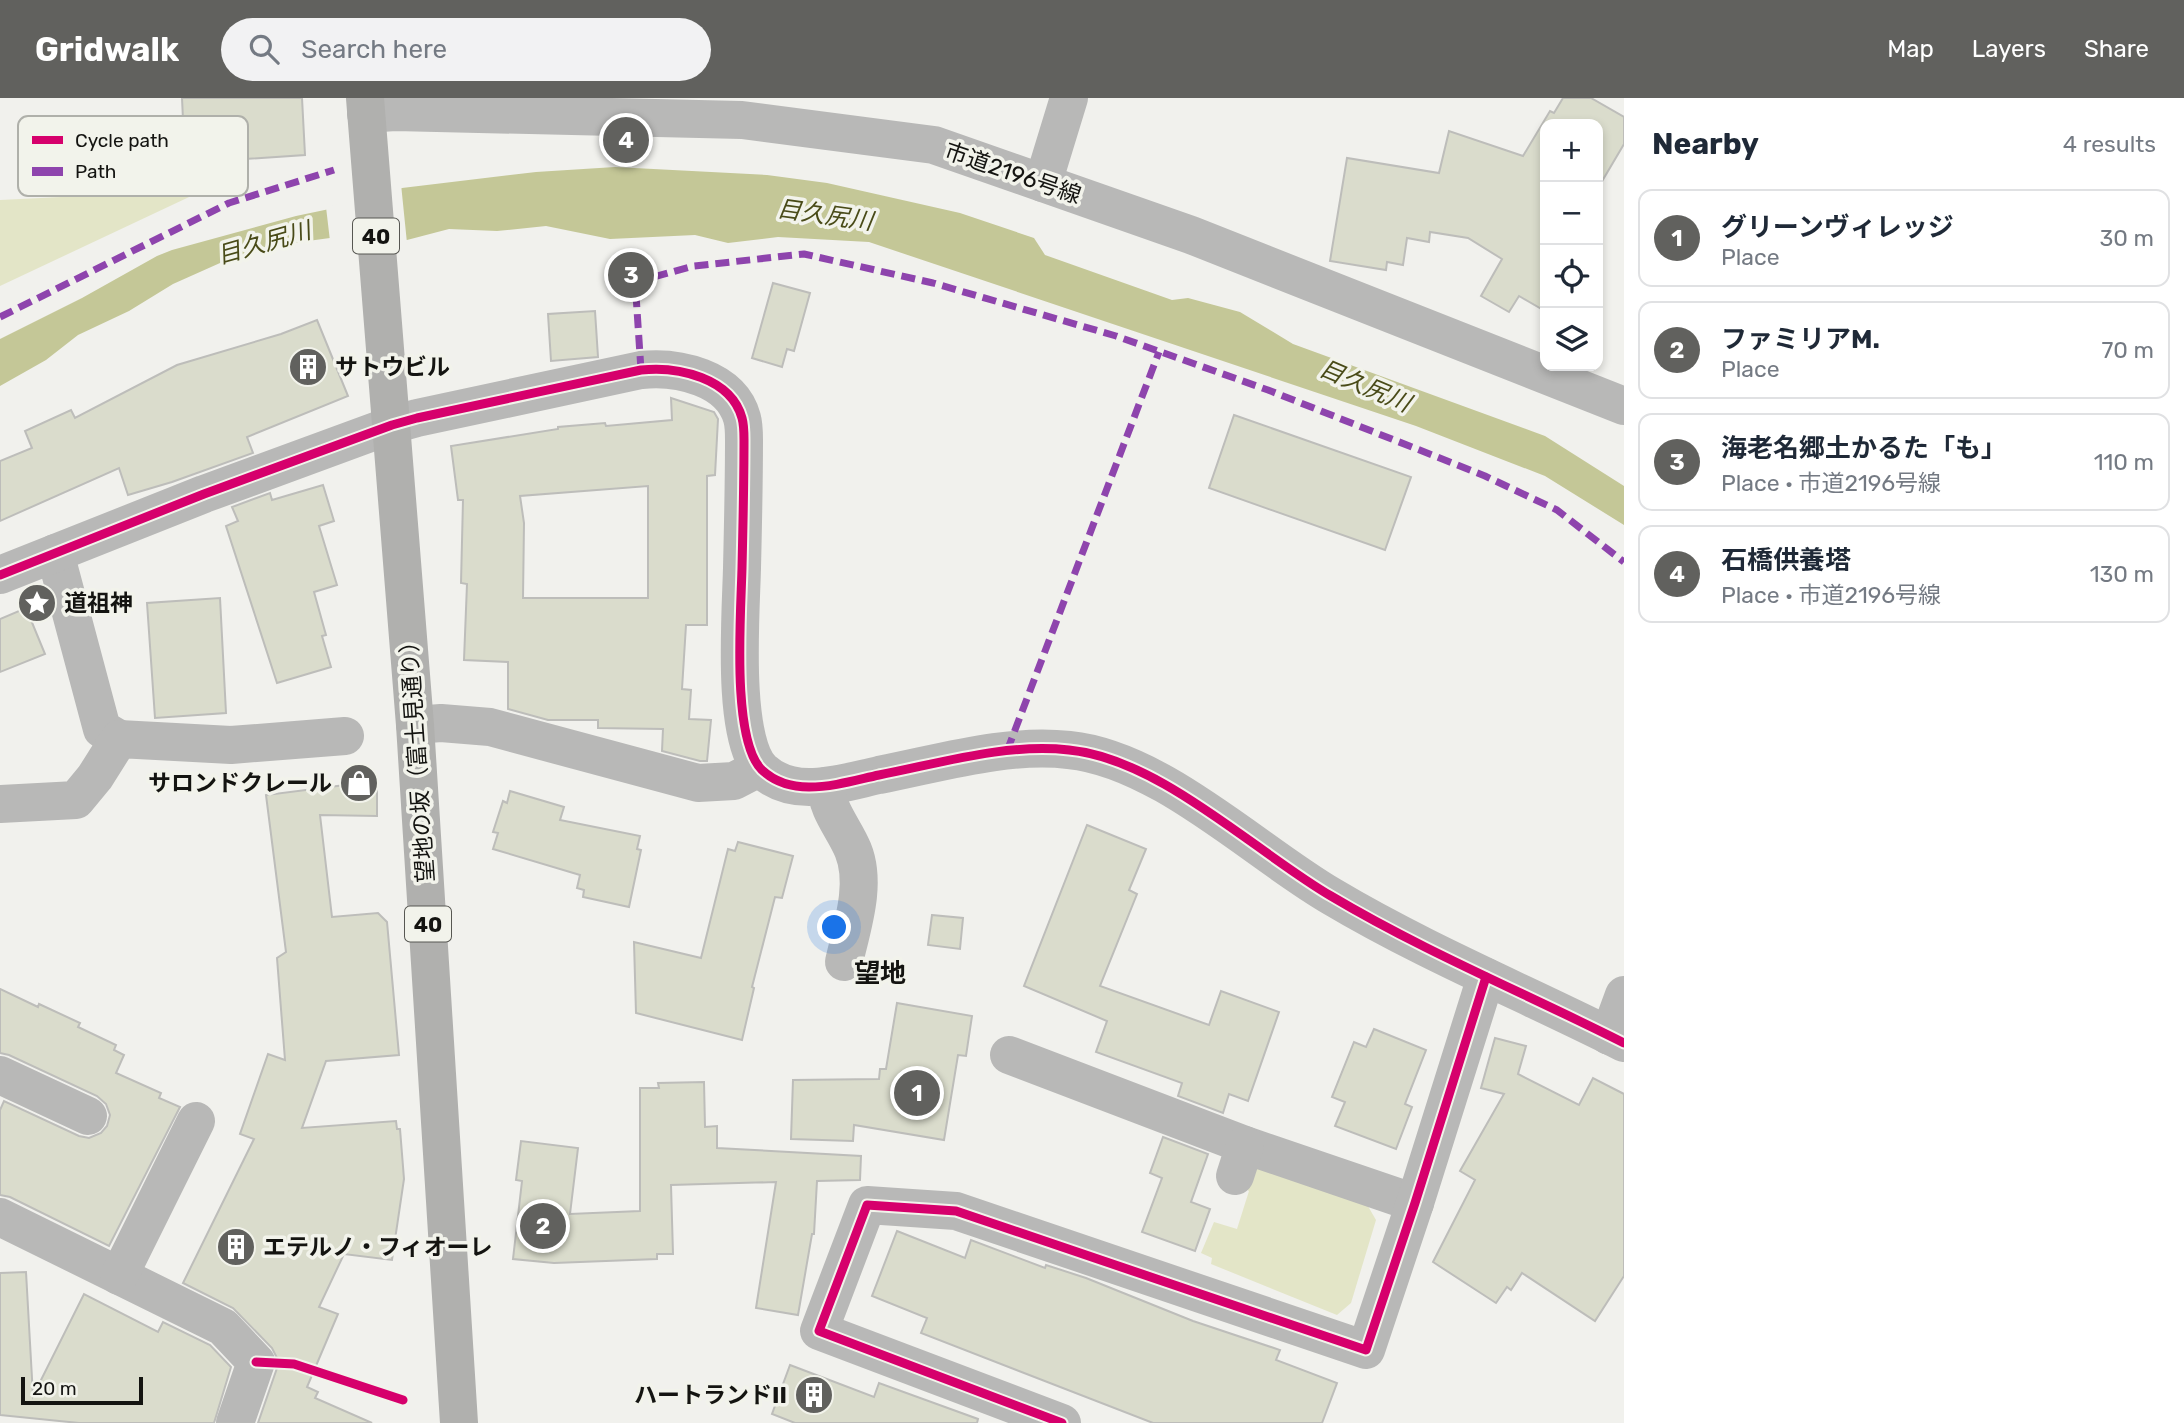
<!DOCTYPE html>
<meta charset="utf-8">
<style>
:root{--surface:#fff;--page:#f2f2f3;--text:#1f2937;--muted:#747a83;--line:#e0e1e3;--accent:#61615e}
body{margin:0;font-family:Rubik,"Noto Sans JP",sans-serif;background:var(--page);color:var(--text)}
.controls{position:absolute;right:21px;top:21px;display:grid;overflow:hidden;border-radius:14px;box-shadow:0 4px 10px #0003}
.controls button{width:63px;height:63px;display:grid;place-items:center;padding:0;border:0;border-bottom:2px solid var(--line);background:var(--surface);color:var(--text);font:35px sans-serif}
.scale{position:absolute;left:21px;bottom:18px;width:122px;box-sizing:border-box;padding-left:7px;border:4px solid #141411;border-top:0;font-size:19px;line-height:24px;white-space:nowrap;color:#141411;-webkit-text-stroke:5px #f2f3eb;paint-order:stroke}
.you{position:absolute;left:835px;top:830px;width:24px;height:24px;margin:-18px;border:5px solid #fff;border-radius:50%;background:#1a73e8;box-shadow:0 0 0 10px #1a73e833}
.badge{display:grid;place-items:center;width:46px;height:46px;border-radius:50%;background:var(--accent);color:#fff;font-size:23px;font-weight:700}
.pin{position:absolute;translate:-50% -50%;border:4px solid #fff;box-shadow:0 2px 7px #0006}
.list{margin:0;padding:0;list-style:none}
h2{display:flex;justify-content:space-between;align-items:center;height:91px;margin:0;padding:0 28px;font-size:30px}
h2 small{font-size:23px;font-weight:400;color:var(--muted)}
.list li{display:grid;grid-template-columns:46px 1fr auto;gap:21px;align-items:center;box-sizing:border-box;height:98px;margin:0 14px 14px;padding:0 14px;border:2px solid var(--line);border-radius:14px}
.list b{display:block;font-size:26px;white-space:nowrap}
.list p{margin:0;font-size:23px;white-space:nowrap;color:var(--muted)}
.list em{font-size:23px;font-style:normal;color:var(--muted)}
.icon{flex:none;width:38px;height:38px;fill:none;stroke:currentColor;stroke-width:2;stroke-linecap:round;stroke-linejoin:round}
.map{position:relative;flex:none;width:1624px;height:1325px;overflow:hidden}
header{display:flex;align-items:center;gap:42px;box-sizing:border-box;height:98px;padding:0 35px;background:var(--accent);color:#fff}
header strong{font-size:33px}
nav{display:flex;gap:38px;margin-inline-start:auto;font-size:24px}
.search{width:490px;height:63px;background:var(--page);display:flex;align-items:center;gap:18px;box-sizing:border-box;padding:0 24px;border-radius:38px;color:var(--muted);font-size:26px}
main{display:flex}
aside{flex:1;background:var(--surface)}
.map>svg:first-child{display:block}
.green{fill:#e3e5c7}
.water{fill:#c4c797}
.pier{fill:#f1f1ed}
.building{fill:#dadccc;stroke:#bdbdba;stroke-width:2;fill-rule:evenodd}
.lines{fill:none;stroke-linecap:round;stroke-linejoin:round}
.minor{stroke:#b8b8b7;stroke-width:38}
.major{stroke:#b0b0ae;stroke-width:38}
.quiet{stroke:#8e44ad;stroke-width:7;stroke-dasharray:14 7;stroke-linecap:butt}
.cycleway-casing{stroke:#f2f3eb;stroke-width:13}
.cycleway{stroke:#d6006c;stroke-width:9}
.labels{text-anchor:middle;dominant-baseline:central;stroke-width:7;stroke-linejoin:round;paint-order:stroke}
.shield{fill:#f2f3eb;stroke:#575752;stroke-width:2}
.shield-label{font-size:21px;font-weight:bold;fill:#141411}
.street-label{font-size:23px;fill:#141411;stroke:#f2f3eb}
.poi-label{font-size:23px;font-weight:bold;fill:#141411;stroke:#f2f3eb;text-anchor:start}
.water-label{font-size:24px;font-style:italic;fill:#494b18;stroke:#f2f3eb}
.quarter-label{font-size:26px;font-weight:bold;fill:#141411;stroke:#f2f3eb}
.key{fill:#f2f3eb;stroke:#afb0aa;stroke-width:2}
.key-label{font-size:19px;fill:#141411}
</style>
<header>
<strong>Gridwalk</strong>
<div class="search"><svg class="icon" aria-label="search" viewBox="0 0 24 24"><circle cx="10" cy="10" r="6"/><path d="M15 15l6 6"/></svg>Search here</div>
<nav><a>Map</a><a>Layers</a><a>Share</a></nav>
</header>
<main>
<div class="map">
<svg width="1624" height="1325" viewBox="0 0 1624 1325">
<rect width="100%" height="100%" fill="#f1f1ed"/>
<!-- green -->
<g class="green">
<path d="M204,92L0,188V102Z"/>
<path d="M1268,1065L1365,1103L1376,1122L1351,1205L1337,1217L1211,1166L1212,1160L1201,1155L1214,1124L1237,1131L1249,1093L1244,1090L1252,1072Z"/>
</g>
<!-- water -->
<path class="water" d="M615,69L767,77L827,85L960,115L1034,140L1045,157L1172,202L1188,200L1240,214L1293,246L1545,338L1624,388V427L1545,378L1416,328L869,144L778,139L728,145L695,137L610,141L546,128L497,133L449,131L407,142L330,140L293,145L229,161L173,186L129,213L78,237L46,262L0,288V241L82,200L157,158L172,152L296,118L358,105L402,90L536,74Z"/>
<!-- pier -->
<path class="pier" d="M401,86L407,145L330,143L326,109L357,102Z"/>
<!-- building -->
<g class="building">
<path d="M182,0H302L305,57L185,65Z"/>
<path d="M1563,0H1591L1624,19V46L1598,90V26H1545V213L1519,198L1509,214L1481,198L1502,161L1468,140L1430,134L1429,144L1407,140L1403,167L1387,164L1386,172L1330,163L1347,60L1439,75L1449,33L1523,58L1550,13L1554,15Z"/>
<path d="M773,185L810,195L794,253L787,251L782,269L752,260Z"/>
<path d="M595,213L598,259L551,263L548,216Z"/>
<path d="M317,222L348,298L247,339L253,355L172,384L128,397L119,370L0,423V363L32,350L25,333L71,312L75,320L177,267L281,236Z"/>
<path d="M671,300L714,314L718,321L715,377L707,378V527H686L682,591L691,592L689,621L711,622L707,663H700L662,653L663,631L598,630V622H548L508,611V564L464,562L467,486L461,485L463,402H458L451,348L558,331V329L605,325L606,328L672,322ZM648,388V500H523L524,425L520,398Z"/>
<path d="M1234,317L1411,379L1385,452L1209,390Z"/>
<path d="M323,387L334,423L319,428L337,487L314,494L326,537L322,538L331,569L277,585L226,428L238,423L232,409L270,395L272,402Z"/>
<path d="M220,500L226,615L155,620L147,505Z"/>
<path d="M26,510L45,556L0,574V521Z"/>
<path d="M377,683V718L320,717L332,819L378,815L387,824L399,957L326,963L302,1030L396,1023L397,1031H400L404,1081L392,1162L344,1156L319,1209L338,1216L307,1289L318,1294L315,1300L372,1325H258L277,1270V1260L272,1250L233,1210L183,1185L254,1041L240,1036L268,956L285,962L277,860L286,854L266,697Z"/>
<path d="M510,693L564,709L560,722L640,738L637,751L641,752L629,809L583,799L584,792L577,790L580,777L493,751L498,735L493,734L503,703L507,705Z"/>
<path d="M1087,727L1146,751L1129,792L1137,796L1100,888L1209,927L1221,893L1279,914L1248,1003L1229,996L1223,1015L1178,998L1182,985L1096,954L1107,923L1024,888Z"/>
<path d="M738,744L793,758L782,800L775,799L752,889L754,890L742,942L636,915L634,844L701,860L728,751L735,753Z"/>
<path d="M932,817L963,820L960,851L928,847Z"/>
<path d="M0,891L38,909L39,906L80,925L78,929L116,947L114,952L124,957L116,975L161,995L159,1000L180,1009L109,1148L10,1099L0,1097V1012L4,1003L79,1038L89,1040L101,1035L107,1028L110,1017L106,1006L97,998L9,957L0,955Z"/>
<path d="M897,905L972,918L966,958L958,957L944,1042L854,1027L853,1043L791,1041L793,982L879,981L880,971H886Z"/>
<path d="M1374,931L1426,952L1405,1006L1412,1009L1396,1051L1335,1028L1345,1004L1332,999L1354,944L1366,949Z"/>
<path d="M1495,940L1526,948L1518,976L1579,1007L1593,980L1624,996V1178L1595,1223L1522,1175L1511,1192L1507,1189L1496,1205L1433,1164L1475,1082L1460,1073L1504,996L1481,990Z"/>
<path d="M704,984L705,1029L717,1028V1050L861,1058L860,1082L817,1083L814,1136H812L798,1217L756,1210L776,1084L671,1087L673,1156H657V1161L554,1165L513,1161L522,1083L516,1082L521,1043L578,1050L570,1116L640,1113V990H659L658,985Z"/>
<path d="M1163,1039L1208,1056L1191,1104L1210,1111L1195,1153L1142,1134L1162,1080L1150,1075Z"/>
<path d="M897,1133L965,1160L971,1142L1045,1170L1046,1167L1086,1180L1193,1223L1280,1252L1276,1262L1337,1285L1322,1325H1153L921,1235L927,1220L872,1198Z"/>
<path d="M26,1174L33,1298L84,1196L158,1234L163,1224L210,1247L231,1269L214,1325H79L0,1317V1175Z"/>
<path d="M790,1267L874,1299L879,1285L978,1321L977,1325H795L772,1316Z"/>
</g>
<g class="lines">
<!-- minor -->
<g class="minor">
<path d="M366,16L395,14L742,22L934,47L1191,137L1624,308"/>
<path d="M1043,85L1069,0"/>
<path d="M55,455L102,631L119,641"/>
<path d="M0,477L204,396L392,327L417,320L641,272C678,268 731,280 742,320C744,327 744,335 744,342C744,385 743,428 742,470C741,514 731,642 762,672C775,684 792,689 809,689C833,689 856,682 879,677C941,665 1006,645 1069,652C1160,661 1254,753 1331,798C1425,854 1527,896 1624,945"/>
<path d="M415,627L441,625L490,629L698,685L734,683L759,670"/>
<path d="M826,688C827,713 844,730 853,752C867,786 852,829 844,864"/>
<path d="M0,706L76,702L95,679L119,641L231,647L345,638"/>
<path d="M1609,938L1624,897"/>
<path d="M1009,957L1245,1047L1415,1105"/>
<path d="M0,977L88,1018"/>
<path d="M1235,1078L1245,1047"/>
<path d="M0,1119L223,1229L256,1264L235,1325"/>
<path d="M119,1178L196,1023"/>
<path d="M1062,1325L819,1233L867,1107L956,1113L1366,1252L1415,1105L1486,879"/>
</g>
<!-- major -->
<path class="major" d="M365,0L415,627L459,1325"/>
<!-- quiet -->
<g class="quiet">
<path d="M0,219L229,105L334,72"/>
<path d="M641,272L636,197L639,183L694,168L804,156L933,185L1116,238L1268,292L1485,378L1557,412L1624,464"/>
<path d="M1007,653L1159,254"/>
</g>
<defs>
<g id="cycleway">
<path d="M0,477L204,396L392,327L417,320L641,272C678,268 731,280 742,320C744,327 744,335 744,342C744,385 743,428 742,470C741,514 731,642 762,672C775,684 792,689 809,689C833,689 856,682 879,677C941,665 1006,645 1069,652C1160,661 1254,753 1331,798C1425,854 1527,896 1624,945"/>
<path d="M256,1264L294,1266L403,1302"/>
<path d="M1062,1325L819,1233L867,1107L956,1113L1366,1252L1415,1105L1486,879"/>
</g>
</defs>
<!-- cycleway casing -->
<use href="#cycleway" class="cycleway-casing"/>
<!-- cycleway -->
<use href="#cycleway" class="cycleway"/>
</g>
<!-- icons -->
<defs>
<symbol id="building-disc" viewBox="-11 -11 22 22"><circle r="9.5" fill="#61615e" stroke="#f2f3eb"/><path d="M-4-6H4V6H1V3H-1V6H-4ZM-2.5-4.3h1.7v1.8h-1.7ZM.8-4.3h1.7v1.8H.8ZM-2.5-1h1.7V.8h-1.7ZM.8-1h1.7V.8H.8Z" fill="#fff"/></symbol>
<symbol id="sight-disc" viewBox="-11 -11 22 22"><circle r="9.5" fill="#61615e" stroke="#f2f3eb"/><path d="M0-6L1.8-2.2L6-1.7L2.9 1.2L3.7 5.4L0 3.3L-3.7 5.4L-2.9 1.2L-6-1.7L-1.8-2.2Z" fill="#fff"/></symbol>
<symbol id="shop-disc" viewBox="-11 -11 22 22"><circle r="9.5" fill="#61615e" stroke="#f2f3eb"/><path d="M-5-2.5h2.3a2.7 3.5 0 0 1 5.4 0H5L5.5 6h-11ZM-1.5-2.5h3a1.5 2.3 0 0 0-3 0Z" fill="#fff"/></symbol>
</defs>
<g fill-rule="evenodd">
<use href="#building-disc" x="286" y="247" width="44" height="44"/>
<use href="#sight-disc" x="15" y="483" width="44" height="44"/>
<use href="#shop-disc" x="337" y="663" width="44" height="44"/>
<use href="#building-disc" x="214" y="1127" width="44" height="44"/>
<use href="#building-disc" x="792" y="1275" width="44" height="44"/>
</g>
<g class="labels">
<!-- shield labels -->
<g class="shield">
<rect x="353" y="120.5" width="46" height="35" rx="5"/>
<rect x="405" y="808.5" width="46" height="35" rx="5"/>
</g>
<g class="shield-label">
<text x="376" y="138">40</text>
<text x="428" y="826">40</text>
</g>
<!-- street labels -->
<g class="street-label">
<text transform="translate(1013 75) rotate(19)">市道2196号線</text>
<text transform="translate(417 658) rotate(-94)">望地の坂（富士見通り）</text>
</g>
<!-- poi labels -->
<g class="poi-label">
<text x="335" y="269">サトウビル</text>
<text x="64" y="505">道祖神</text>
<text x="332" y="685" text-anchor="end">サロンドクレール</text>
<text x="263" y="1149">エテルノ・フィオーレ</text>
<text x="787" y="1297" text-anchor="end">ハートランドII</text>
</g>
<!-- water labels -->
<g class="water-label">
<text transform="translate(825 117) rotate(8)">目久尻川</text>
<text transform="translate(264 145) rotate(-16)">目久尻川</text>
<text transform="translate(1365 288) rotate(23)">目久尻川</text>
</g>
<!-- quarter labels -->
<g class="quarter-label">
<text x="880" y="875">望地</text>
</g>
</g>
<!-- legend -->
<rect x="18" y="18" width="230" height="80" rx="10" class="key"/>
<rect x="32" y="38" width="31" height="8" fill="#d6006c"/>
<rect x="32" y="69" width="31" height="9" fill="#8e44ad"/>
<g class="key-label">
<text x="75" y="49">Cycle path</text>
<text x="75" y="80">Path</text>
</g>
</svg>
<div class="controls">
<button>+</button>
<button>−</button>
<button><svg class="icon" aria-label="locate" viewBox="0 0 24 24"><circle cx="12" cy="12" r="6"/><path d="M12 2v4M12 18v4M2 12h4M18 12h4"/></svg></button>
<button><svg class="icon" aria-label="layers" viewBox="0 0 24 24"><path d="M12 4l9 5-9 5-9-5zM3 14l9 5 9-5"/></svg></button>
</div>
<div class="scale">20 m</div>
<div class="you"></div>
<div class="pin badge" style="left:917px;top:995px">1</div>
<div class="pin badge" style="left:543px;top:1128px">2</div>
<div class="pin badge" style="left:631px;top:177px">3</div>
<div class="pin badge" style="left:626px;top:42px">4</div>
</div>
<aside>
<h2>Nearby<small>4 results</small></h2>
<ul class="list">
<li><span class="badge">1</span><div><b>グリーンヴィレッジ</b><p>Place</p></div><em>30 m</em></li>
<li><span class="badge">2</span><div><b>ファミリアM.</b><p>Place</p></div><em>70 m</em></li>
<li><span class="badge">3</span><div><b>海老名郷土かるた「も」</b><p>Place · 市道2196号線</p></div><em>110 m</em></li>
<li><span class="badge">4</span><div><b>石橋供養塔</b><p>Place · 市道2196号線</p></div><em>130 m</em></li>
</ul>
</aside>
</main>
